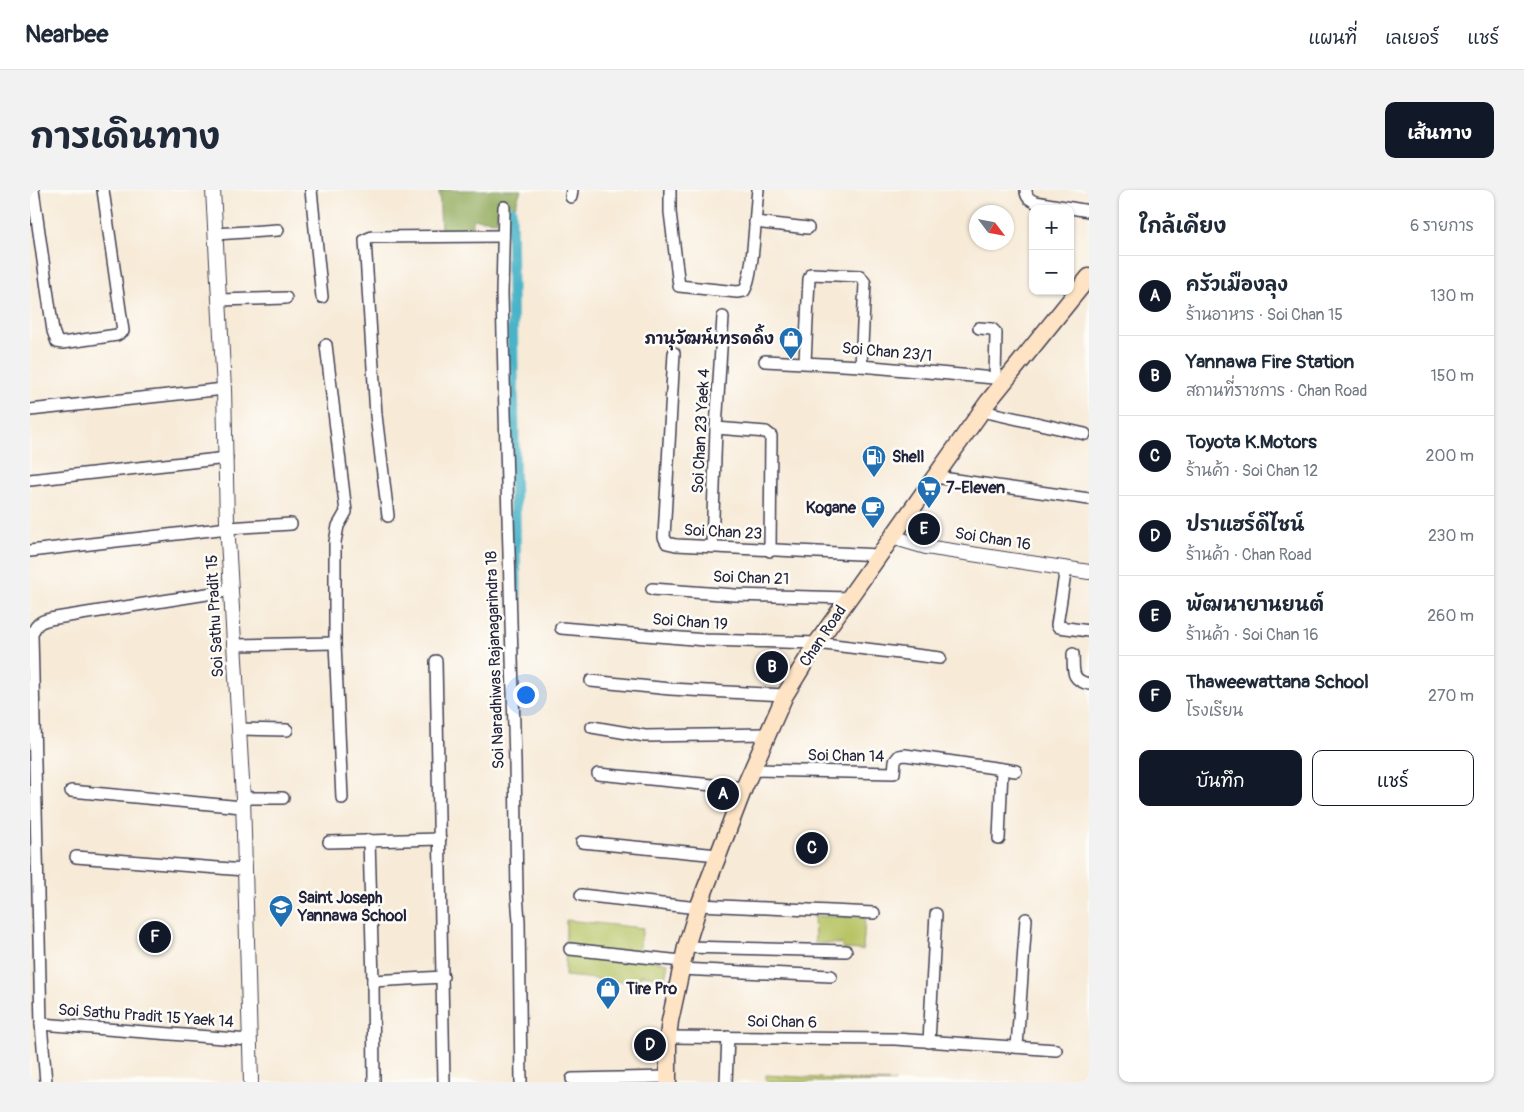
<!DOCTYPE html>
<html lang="th">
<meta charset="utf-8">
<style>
:root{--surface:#fff;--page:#f2f2f3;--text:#1f2937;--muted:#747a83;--line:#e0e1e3;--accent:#111827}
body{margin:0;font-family:Pangolin,"Playpen Sans Thai",sans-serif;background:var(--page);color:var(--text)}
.controls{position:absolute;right:15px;top:15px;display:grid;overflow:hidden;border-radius:10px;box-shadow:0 1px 4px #0004}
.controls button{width:45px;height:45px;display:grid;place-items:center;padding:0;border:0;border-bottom:1px solid var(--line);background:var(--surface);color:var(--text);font:25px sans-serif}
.compass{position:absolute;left:939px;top:15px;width:45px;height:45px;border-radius:50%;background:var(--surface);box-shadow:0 1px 4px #0004;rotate:122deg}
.you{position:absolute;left:495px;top:504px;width:18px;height:18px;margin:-12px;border:4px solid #fff;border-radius:50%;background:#1a73e8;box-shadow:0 0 0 8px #1a73e833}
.badge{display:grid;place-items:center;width:32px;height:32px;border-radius:50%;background:var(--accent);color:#fff;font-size:16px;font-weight:700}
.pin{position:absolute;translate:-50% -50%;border:2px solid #fff;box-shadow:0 1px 5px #0006}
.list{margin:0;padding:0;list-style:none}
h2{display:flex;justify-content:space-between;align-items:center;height:65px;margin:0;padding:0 20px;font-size:21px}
h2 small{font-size:16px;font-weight:400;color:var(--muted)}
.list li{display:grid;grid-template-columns:32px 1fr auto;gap:15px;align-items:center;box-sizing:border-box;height:80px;padding:0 20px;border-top:1px solid var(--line)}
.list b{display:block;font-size:19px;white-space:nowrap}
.list p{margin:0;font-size:16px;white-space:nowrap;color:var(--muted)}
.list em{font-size:16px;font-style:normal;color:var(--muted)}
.actions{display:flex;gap:10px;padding:15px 20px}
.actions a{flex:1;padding:11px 0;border:1px solid var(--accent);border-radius:10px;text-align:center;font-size:18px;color:var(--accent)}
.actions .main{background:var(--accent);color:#fff}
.map{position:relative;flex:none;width:1059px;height:892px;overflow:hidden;border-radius:10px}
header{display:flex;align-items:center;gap:30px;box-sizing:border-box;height:70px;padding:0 25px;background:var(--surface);border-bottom:1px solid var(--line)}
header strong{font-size:24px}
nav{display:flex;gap:28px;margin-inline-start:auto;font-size:18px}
.intro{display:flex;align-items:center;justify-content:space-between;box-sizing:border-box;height:120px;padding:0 30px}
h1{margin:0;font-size:35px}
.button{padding:12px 22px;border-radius:10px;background:var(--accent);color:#fff;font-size:18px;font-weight:700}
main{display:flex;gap:30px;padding:0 30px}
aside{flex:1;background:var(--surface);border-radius:10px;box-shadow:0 1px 4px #0004}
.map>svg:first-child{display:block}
.green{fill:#b8c466;stroke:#6d7350}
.forest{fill:#92aa5b;stroke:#5a664b}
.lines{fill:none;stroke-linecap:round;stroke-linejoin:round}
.canal{stroke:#4ab3c8;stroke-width:11}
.minor-casing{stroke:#424052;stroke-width:14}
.tertiary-casing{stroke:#424052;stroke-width:16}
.secondary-casing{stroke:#424052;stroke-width:19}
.minor{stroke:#fff;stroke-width:11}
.tertiary{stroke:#fff;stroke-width:14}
.secondary{stroke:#fee4c5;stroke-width:16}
.labels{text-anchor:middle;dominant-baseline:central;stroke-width:5;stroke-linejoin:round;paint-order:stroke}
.poi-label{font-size:16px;font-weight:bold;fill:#22223b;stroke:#fdfcf7;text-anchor:start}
.street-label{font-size:16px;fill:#22223b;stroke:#fdfcf7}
</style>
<header>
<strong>Nearbee</strong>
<nav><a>แผนที่</a><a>เลเยอร์</a><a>แชร์</a></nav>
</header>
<div class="intro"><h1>การเดินทาง</h1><a class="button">เส้นทาง</a></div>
<main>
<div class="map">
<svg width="1059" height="892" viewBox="0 0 1059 892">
<rect width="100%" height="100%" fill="#fdfcf7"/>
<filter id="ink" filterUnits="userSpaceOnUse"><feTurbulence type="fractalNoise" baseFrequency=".02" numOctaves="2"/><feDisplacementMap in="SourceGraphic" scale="10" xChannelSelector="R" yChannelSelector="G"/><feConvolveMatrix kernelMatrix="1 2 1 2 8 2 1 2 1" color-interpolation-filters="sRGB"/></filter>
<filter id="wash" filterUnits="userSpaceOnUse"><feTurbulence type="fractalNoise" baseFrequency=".0096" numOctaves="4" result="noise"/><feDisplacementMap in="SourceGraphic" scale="20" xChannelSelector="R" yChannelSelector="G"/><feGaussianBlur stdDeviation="1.12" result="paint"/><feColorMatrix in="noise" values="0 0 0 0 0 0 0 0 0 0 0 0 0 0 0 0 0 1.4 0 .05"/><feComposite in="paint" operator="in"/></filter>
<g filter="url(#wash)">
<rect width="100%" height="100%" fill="#f7ead7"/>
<!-- green -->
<g class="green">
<path d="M784,726L835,727L833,760L812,759V754L785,753Z"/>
<path d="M536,730L613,738L608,768L638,773L635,788L611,785L609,793L535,786Z"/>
<path d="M736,885L856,892H865H736Z"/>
</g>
<!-- forest -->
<path class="forest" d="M409,0H491L485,17L469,16L467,31L444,29L441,41L411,42Z"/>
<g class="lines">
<!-- canal -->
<path class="canal" d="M481,20L486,405"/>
</g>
</g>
<g filter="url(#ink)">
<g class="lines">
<defs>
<g id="minor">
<path d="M3,0L23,141L27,152L32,153L87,145L93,141L73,0"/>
<path d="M281,0L292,107"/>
<path d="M640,0V22L649,96L707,102L714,101C724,85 725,22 728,0"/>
<path d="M996,0C996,7 999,9 1005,12L1059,21"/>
<path d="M541,7L542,0"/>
<path d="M474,17L472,104L474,187L485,572L487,704L489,731L491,892"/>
<path d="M725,32L778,38"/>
<path d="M185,44L248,40"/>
<path d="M189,110L256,108"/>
<path d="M949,138L962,139L966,143L965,187"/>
<path d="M296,155L316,322L308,336L305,352V453L312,608"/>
<path d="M644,163L634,347L637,353L646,355L849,365"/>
<path d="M735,171L831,176L975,189"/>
<path d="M775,172L779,89L781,84L830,86L835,93L831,176"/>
<path d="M0,220L194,199"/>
<path d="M952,221L1055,244"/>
<path d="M686,238L736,242L741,246L740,361"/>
<path d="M905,287L1059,309"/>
<path d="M0,290L197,268"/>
<path d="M358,326L346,225L335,50L342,47L473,46"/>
<path d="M682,356L686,238L693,127"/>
<path d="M0,361L198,338L261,334"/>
<path d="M1036,378L1027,435L1029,437L1059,441"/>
<path d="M622,399L705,405L819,408"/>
<path d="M531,438L675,450L787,453L910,468"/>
<path d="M205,455L305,453"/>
<path d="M1043,464C1044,480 1040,490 1059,494"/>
<path d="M406,471L414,892"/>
<path d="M561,491L640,499L755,505"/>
<path d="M562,537L615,546L737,544"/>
<path d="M209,539L257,540"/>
<path d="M722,580L864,583L865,571L869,566L875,565L986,581"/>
<path d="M568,584L714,598"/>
<path d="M41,601L212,617"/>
<path d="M213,608H253"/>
<path d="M969,649L972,579"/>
<path d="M339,650L343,791L413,787"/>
<path d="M299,652L410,649"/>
<path d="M552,652L688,665"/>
<path d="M46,667L214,680"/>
<path d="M551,705L668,718"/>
<path d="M669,715L844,723"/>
<path d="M656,757L816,761"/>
<path d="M540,759L651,771"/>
<path d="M650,779L801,786"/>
<path d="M343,791L344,892"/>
<path d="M11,834L219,850"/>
<path d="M638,847L865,849L1026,860"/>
<path d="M899,852L906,724"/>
<path d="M987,857L996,729"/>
<path d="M542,889L638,887"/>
<path d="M16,892L11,834L2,445C6,432 13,430 26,428L202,400"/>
<path d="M696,892L698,847"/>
</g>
<g id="tertiary">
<path d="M183,0L194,199L197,332L213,608L221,892"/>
<path d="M862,347L896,357L1059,382"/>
</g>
<path id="secondary" d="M638,892V847L640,831L656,757L668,718L714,598L755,505L787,453L958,212L1059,87"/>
</defs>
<!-- minor casing -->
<use href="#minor" class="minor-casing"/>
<!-- tertiary casing -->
<use href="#tertiary" class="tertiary-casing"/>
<!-- secondary casing -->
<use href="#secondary" class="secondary-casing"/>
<!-- minor -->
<use href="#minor" class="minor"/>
<!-- tertiary -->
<use href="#tertiary" class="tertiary"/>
<!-- secondary -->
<use href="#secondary" class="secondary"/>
</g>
</g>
<!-- icons -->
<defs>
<symbol id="shop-pin" viewBox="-11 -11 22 30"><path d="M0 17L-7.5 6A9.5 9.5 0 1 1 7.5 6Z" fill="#1f6fb2" stroke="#fdfcf7"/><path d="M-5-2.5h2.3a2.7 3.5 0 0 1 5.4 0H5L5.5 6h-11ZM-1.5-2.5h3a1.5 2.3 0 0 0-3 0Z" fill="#fff"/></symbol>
<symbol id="fuel-pin" viewBox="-11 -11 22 30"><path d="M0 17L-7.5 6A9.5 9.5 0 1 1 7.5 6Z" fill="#1f6fb2" stroke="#fdfcf7"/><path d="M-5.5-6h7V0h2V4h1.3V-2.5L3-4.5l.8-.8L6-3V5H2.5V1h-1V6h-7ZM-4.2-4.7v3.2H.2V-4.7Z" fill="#fff"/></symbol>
<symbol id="supermarket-pin" viewBox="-11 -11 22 30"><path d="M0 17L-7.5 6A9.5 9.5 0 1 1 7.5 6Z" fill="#1f6fb2" stroke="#fdfcf7"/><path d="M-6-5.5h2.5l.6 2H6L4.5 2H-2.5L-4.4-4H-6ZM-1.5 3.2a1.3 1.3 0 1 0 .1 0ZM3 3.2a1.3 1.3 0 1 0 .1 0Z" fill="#fff"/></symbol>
<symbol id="cafe-pin" viewBox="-11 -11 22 30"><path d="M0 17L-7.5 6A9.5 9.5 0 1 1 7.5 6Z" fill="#1f6fb2" stroke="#fdfcf7"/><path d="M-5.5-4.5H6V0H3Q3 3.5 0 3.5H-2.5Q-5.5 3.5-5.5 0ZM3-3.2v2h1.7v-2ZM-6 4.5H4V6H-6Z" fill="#fff"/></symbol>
<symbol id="school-pin" viewBox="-11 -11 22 30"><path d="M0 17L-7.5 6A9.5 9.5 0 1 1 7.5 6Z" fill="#1f6fb2" stroke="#fdfcf7"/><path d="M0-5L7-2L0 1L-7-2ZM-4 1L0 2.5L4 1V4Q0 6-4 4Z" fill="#fff"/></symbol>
</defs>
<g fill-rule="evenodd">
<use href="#shop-pin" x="747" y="135" width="28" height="38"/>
<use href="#fuel-pin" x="830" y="253" width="28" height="38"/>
<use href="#supermarket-pin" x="885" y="284" width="28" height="38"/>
<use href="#cafe-pin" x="829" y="304" width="28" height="38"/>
<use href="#school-pin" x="237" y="703" width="28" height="38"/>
<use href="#shop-pin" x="564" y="785" width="28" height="38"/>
</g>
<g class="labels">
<!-- poi labels -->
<g class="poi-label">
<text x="744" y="149" text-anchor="end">ภานุวัฒน์เทรดดิ้ง</text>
<text x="862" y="267">Shell</text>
<text x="916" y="298">7-Eleven</text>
<text x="826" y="318" text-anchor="end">Kogane</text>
<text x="268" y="708">Saint Joseph<tspan x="268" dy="18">Yannawa School</tspan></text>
<text x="596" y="799">Tire Pro</text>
</g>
<!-- street labels -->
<g class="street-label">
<text transform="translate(857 162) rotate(5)">Soi Chan 23/1</text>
<text transform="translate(671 241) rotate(-87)">Soi Chan 23 Yaek 4</text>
<text transform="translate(693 342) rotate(3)">Soi Chan 23</text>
<text transform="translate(963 349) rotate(9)">Soi Chan 16</text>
<text transform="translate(721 388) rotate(2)">Soi Chan 21</text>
<text transform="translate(185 426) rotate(-93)">Soi Sathu Pradit 15</text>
<text transform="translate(660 432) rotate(4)">Soi Chan 19</text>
<text transform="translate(793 446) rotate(-56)">Chan Road</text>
<text transform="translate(465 470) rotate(-92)">Soi Naradhiwas Rajanagarindra 18</text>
<text transform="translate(816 566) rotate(1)">Soi Chan 14</text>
<text transform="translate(116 826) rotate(4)">Soi Sathu Pradit 15 Yaek 14</text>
<text transform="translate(752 832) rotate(1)">Soi Chan 6</text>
</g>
</g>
</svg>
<div class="controls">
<button>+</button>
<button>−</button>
</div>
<svg class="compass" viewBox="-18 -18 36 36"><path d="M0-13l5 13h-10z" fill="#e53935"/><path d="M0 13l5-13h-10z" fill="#747a83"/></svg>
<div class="you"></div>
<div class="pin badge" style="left:693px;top:604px">A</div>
<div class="pin badge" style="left:742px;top:477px">B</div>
<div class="pin badge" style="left:782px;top:658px">C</div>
<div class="pin badge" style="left:620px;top:855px">D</div>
<div class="pin badge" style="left:894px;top:339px">E</div>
<div class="pin badge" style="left:125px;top:747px">F</div>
</div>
<aside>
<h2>ใกล้เคียง<small>6 รายการ</small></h2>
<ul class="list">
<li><span class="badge">A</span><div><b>ครัวเมืองลุง</b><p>ร้านอาหาร · Soi Chan 15</p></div><em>130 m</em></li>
<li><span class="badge">B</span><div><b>Yannawa Fire Station</b><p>สถานที่ราชการ · Chan Road</p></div><em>150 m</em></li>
<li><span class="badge">C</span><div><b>Toyota K.Motors</b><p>ร้านค้า · Soi Chan 12</p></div><em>200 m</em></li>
<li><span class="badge">D</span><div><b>ปราแฮร์ดีไซน์</b><p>ร้านค้า · Chan Road</p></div><em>230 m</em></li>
<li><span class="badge">E</span><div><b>พัฒนายานยนต์</b><p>ร้านค้า · Soi Chan 16</p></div><em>260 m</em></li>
<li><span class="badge">F</span><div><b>Thaweewattana School</b><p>โรงเรียน</p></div><em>270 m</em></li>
</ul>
<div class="actions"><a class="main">บันทึก</a><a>แชร์</a></div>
</aside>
</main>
